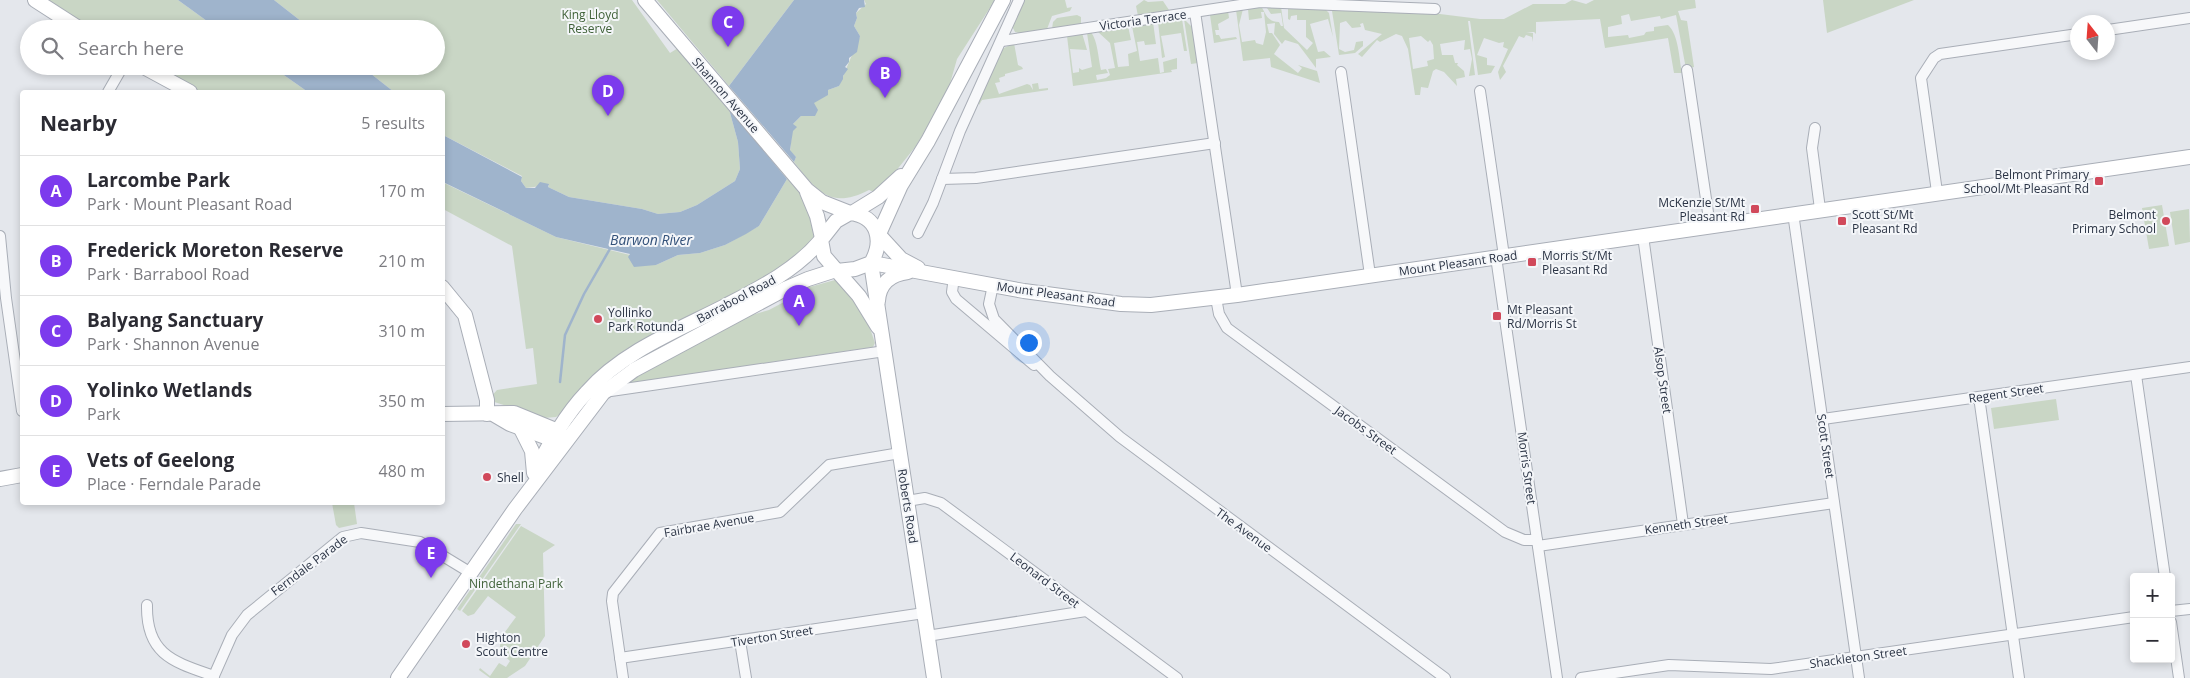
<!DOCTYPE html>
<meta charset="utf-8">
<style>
:root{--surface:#fff;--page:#f7f7f7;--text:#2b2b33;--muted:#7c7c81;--line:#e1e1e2;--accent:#7c3aed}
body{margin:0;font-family:"Open Sans",sans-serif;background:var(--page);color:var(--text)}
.controls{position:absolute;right:15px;bottom:15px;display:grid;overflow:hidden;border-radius:5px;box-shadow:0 2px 8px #0003}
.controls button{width:45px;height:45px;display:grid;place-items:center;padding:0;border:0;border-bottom:1px solid var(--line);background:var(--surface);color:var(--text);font:25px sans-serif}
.compass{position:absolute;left:2070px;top:15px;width:45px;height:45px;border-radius:50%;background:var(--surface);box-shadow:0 2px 8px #0003;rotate:343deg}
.you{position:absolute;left:1028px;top:342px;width:18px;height:18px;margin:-12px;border:4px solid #fff;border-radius:50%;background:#1a73e8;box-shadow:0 0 0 8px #1a73e833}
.badge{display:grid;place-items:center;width:32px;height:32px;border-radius:50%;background:var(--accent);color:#fff;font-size:16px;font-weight:700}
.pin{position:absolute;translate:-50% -41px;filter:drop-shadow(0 1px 2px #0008)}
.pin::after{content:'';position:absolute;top:26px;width:18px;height:15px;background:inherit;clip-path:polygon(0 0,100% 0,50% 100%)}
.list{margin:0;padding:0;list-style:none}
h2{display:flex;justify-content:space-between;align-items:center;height:65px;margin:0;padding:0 20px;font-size:21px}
h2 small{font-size:16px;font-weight:400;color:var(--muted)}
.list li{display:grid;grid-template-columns:32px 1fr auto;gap:15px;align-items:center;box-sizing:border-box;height:70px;padding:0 20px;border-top:1px solid var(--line)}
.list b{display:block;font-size:19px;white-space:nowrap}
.list p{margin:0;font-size:16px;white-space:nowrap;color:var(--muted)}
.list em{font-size:16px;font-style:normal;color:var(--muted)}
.icon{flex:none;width:28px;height:28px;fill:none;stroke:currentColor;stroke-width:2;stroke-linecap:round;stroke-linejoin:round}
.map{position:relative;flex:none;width:2190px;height:678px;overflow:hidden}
.search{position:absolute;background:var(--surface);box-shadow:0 2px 8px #0003;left:20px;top:20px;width:425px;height:55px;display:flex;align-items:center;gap:12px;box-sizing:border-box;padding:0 18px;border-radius:28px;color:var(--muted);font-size:19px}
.panel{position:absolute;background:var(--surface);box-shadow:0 2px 8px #0003;left:20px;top:90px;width:425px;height:415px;border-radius:5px}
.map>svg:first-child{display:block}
.green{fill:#c9d6c5;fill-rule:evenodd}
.water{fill:#9fb4cc}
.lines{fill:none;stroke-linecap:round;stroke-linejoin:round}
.stream{stroke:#9fb4cc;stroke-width:2.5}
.street-casing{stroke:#a9aeb7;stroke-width:12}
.secondary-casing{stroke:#a9aeb7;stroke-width:16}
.street{stroke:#f7f8fa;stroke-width:10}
.secondary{stroke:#fff;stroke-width:14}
.poi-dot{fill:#d1495b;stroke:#f4f6f9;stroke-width:2}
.labels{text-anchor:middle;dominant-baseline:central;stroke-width:4;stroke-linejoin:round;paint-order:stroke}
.park-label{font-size:12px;fill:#3f6138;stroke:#f4f6f9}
.street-label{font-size:12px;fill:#2b3445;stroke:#f4f6f9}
.poi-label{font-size:12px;fill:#2b3445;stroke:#f4f6f9;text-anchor:start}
.water-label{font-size:14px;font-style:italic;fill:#34527a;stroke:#f4f6f9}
</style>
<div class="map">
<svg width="2190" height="678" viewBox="0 0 2190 678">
<rect width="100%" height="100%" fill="#e4e7ec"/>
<!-- green -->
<g class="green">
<path d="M35,0H178L218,29H80Z"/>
<path d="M274,0H632L670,53L683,45L729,109L738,142L740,169L735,181L697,205L680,212L658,214L642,209L569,197L548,187L549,185L526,188L521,181L522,176L443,135L442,92H394L361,66H436V29H311Z"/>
<path d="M657,0H794L729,86Z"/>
<path d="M864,0H995L957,59L947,94L916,146L887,182L874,192L869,190C830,210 817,191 794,162L796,157L790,151L793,124L801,116H812L814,102L828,90L839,86L860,36L854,26L857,18L856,13L866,4Z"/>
<path d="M1024,0H1065L1067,8L1072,7L1070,11L1052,16L1047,29L1019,33L1015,32L1012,26Z"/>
<path d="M1144,0L1148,2L1163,1L1169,10L1138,16L1136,6Z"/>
<path d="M1572,0L1586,4L1594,0H1695L1696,8L1678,11L1681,20L1687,21L1694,67L1686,69L1676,15L1661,19L1660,16L1631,21L1629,14L1621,16L1622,24L1608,27V37L1628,35L1629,38L1644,35L1646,32L1654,31V27L1668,25C1679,35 1679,59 1682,73H1674L1668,38L1605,48L1600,19L1536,22V34L1534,32H1526L1533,33V42L1532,37L1526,35L1524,38L1519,36L1503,66L1506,72L1500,80L1498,72L1508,49L1503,47L1504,42L1499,43L1484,38L1477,55L1487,58V65L1495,66L1491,73L1478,75L1470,21H1468L1475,75L1469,76L1472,59L1470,49L1464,50L1465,40L1440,44L1442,55H1453L1455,63H1458L1457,65L1464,71L1465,77L1456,79L1457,86L1444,72L1436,69L1433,71L1428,88L1421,87L1420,95H1415L1408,49L1402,36L1396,34L1380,42L1377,40L1362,57L1358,54L1382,34L1365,30L1363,23L1360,24L1361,27L1352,28L1346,21L1340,23L1339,49L1345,52L1354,50L1356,42L1363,41V46L1355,53L1339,55L1332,11L1328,9L1440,14L1480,19H1504L1533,4H1565ZM1421,36L1428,42L1430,40L1433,45L1434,59L1427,61L1428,66L1413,69L1409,38Z"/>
<path d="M1823,0H1914L1827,33Z"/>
<path d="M1261,6C1267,16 1267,21 1279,22L1281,26H1283L1281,13L1271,14L1267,8L1281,7L1284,28L1307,50L1313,43L1306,37V20H1297V15L1291,16L1290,20L1288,19V7L1325,9L1329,13L1333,37L1328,19L1310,24L1318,52L1324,51L1331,57L1316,59V68L1298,44L1285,40L1282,44L1274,34L1275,23L1267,24L1269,33H1272L1280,45L1274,54L1298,73L1302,68L1298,65L1317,71L1320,83L1271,67L1270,58L1243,61L1236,10L1243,9L1239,25L1242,42L1255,40L1256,43L1263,45L1266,32L1264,12H1261L1262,18L1249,20L1248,9Z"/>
<path d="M1228,11L1229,18L1218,24L1219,30H1215L1216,35H1219L1221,39L1236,37L1237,39L1214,43L1210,15Z"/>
<path d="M1077,15L1081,17V24L1052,29L1053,22L1057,18Z"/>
<path d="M1179,18L1182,19L1187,51H1184L1181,33L1161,36L1165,57L1162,58L1158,22Z"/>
<path d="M1184,19L1192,27L1198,63L1191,64Z"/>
<path d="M1153,22L1156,44L1145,45L1144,41L1137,42L1140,61L1158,58L1160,73L1164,72L1163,62L1177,58V69L1171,70L1172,72L1073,86L1067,36L1082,33L1087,50L1070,49L1073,73L1079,72V68L1082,70L1092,67L1087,33L1091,32C1098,42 1098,57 1101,70L1106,69L1108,73L1096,75L1097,80L1106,78L1110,75L1108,69L1115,68L1110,43L1097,31L1128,26L1131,40L1114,43L1118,67L1129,66L1128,54L1137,51L1132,26Z"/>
<path d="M1014,43L1018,65L1022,67L1023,69L1005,74V76L999,78L1000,82L995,83L999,94L1027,84L1030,85L1033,90L1032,84L1038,83L1039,89L1048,88V90L982,100L979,105V98L1002,49Z"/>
<path d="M142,66H271L308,92H190Z"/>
<path d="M787,179L807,190L822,238L807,256L678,325L556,417L544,418L488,400L497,390L537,384L533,348L526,349L512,246L443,209L442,182L556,237L630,255L656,265L678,255L700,253L725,245L759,226Z"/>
<path d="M2162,205L2169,246L2149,249L2142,208Z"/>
<path d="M2189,209L2190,242L2175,245L2170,212Z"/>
<path d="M835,280C856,293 868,320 875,343L873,347L631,383L632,380L714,333L748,316L769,310L784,302L795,291Z"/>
<path d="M2056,399L2059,420L1994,429L1991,408Z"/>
<path d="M332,503H354L357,524L339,528L336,525Z"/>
<path d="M516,524H521L460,611L457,609Z"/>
<path d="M521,526L555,545L543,553L545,636L525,666L507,678H490L479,670L480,668L490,676L499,663L506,667L510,661L499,651L502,636L516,617L488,596L474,614L468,616L462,611Z"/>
</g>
<!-- water -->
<g class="water">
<path d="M178,0H274L311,29H218Z"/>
<path d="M794,0H864L865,7L859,8L856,13L857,18L854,26L860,36L857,52L849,58V62L845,67L848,69L843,76V79L839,86L828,90V95L814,103L818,110L815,116H801L793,124L797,127L793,131L790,150L796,157L794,162L729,86Z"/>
<path d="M271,66H361L394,92H308Z"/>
<path d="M729,109L787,179L759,226L746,234L725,245L700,253L678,255L656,265L634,267L628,257L630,254L556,237L443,182V135L522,177L521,181L526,188H535L540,182L549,184L548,187L569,197L642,209L658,214L680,212L697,205L735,181L740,169L738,142Z"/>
</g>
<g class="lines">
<!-- stream -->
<path class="stream" d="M560,382L565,335L584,294L611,247"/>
<defs>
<g id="street">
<path d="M1195,12L1237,295"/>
<path d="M2108,30L2190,18"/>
<path d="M1002,41L1260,2L1435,9"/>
<path d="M1687,70L1710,226"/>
<path d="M1341,72L1370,275"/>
<path d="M1480,91L1504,256"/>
<path d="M108,92L123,66"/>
<path d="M1815,128L1812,148L1820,209"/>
<path d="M942,179L976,178L1215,143"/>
<path d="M1937,192L1921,78L1934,58L1940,54L2078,34"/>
<path d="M1793,213L1859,678"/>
<path d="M918,233L933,203L960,131L1019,0"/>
<path d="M0,236L6,298L22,411"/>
<path d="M1643,236L1683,524"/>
<path d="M1496,257L1557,678"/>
<path d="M954,277L952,292L956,299L1034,365"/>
<path d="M993,285L989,304L994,319L1050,376L1120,437L1445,678"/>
<path d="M1216,298L1219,314L1227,328L1505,532L1524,540H1537"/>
<path d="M2136,375L2165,577"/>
<path d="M604,392L885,351"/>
<path d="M1979,397L2019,678"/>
<path d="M1823,419L2190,367"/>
<path d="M907,501L925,498L941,503L1177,678"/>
<path d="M1538,546L1834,503"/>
<path d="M147,605C146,655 174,662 214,676"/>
<path d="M2171,611L2190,609"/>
<path d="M2171,622L2179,678"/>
<path d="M927,636L1086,611"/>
<path d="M740,641L746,678"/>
<path d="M620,658L924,613"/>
<path d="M213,678L232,635L247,615L343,537L361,533L420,542L471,573"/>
<path d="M623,678L612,601L613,593L660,533L780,512L829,465L900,453"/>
<path d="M1581,678L1669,665L1771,669L2134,617"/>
</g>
<g id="secondary">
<path d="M35,0L80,29"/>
<path d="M645,0L807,190L822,202L850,213"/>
<path d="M142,66L190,92"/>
<path d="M807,192L817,216L822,238"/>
<path d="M850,213C878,216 884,241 871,263L855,269L837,271L824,256L821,240L836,221Z"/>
<path d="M852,213L878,197L901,176"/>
<path d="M879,234L901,185L928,141L1003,0"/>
<path d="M879,235L901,259L918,268"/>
<path d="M871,263L934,678"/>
<path d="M872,263L1024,291L1121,304L1151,305L1237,295L2190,157"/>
<path d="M837,271L859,296L878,327"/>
<path d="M442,287L465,315L487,400V414"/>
<path d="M878,301C879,284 891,274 908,272"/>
<path d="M442,414L514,413L558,431L562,438"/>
<path d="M493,414L510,424L559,442"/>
<path d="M521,429L532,451L534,473"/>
<path d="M535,471C550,443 565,415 587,392C622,352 678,330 725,306C760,288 796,270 821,240"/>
<path d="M0,479L22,475"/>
<path d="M398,678L515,509L603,393L634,370L785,289L808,279L836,270"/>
</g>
</defs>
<!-- street casing -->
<use href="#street" class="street-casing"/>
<!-- secondary casing -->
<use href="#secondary" class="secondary-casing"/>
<!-- street -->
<use href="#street" class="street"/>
<!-- secondary -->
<use href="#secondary" class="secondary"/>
</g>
<!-- markers -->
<g class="poi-dot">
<rect x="2094" y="176" width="10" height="10" rx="2.5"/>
<rect x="1750" y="204" width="10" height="10" rx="2.5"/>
<rect x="1837" y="216" width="10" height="10" rx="2.5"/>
<circle cx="2166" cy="221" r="5"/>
<rect x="1527" y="257" width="10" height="10" rx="2.5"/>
<rect x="1492" y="311" width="10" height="10" rx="2.5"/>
<circle cx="598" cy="319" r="5"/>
<circle cx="487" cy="477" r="5"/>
<circle cx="466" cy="644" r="5"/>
</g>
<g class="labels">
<!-- park labels -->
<g class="park-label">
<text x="590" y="14">King Lloyd<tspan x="590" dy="14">Reserve</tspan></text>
<text x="516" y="583">Nindethana Park</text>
</g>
<!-- street labels -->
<g class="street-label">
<text transform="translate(1143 20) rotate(-8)">Victoria Terrace</text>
<text transform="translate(726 95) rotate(49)">Shannon Avenue</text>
<text transform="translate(1458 263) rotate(-8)">Mount Pleasant Road</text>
<text transform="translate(1056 294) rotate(8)">Mount Pleasant Road</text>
<text transform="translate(736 299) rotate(-28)">Barrabool Road</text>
<text transform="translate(1663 380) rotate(82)">Alsop Street</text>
<text transform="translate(2006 393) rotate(-8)">Regent Street</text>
<text transform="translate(1366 430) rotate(36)">Jacobs Street</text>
<text transform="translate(1826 446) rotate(82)">Scott Street</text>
<text transform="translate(1527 468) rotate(82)">Morris Street</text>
<text transform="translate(908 506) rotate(81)">Roberts Road</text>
<text transform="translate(1686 524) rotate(-8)">Kenneth Street</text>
<text transform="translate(709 525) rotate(-10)">Fairbrae Avenue</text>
<text transform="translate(1244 530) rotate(36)">The Avenue</text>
<text transform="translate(309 565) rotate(-37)">Ferndale Parade</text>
<text transform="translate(1045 580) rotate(37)">Leonard Street</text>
<text transform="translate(772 636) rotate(-9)">Tiverton Street</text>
<text transform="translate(1858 657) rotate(-8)">Shackleton Street</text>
</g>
<!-- poi labels -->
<g class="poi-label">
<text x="2089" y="174" text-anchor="end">Belmont Primary<tspan x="2089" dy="14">School/Mt Pleasant Rd</tspan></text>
<text x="1745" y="202" text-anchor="end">McKenzie St/Mt<tspan x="1745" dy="14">Pleasant Rd</tspan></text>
<text x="1852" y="214">Scott St/Mt<tspan x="1852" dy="14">Pleasant Rd</tspan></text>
<text x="2156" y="214" text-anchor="end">Belmont<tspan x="2156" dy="14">Primary School</tspan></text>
<text x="1542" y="255">Morris St/Mt<tspan x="1542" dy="14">Pleasant Rd</tspan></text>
<text x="1507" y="309">Mt Pleasant<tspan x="1507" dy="14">Rd/Morris St</tspan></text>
<text x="608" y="312">Yollinko<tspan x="608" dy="14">Park Rotunda</tspan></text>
<text x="497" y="477">Shell</text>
<text x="476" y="637">Highton<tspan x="476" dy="14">Scout Centre</tspan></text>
</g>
<!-- water labels -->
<g class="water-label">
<text x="651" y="239">Barwon River</text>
</g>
</g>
</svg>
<div class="controls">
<button>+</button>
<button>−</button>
</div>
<svg class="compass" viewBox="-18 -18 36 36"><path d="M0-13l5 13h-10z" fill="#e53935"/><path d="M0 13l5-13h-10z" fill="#7c7c81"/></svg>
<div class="you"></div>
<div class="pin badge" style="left:799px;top:326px">A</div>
<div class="pin badge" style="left:885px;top:98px">B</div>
<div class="pin badge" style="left:728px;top:47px">C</div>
<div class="pin badge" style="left:608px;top:116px">D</div>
<div class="pin badge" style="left:431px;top:578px">E</div>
<div class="search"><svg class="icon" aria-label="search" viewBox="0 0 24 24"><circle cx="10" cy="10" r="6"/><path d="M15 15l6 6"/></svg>Search here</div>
<section class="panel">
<h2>Nearby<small>5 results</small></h2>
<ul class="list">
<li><span class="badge">A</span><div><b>Larcombe Park</b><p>Park · Mount Pleasant Road</p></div><em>170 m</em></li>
<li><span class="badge">B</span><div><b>Frederick Moreton Reserve</b><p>Park · Barrabool Road</p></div><em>210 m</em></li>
<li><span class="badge">C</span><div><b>Balyang Sanctuary</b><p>Park · Shannon Avenue</p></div><em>310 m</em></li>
<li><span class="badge">D</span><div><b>Yolinko Wetlands</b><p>Park</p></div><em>350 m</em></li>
<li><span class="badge">E</span><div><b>Vets of Geelong</b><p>Place · Ferndale Parade</p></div><em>480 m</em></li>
</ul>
</section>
</div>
